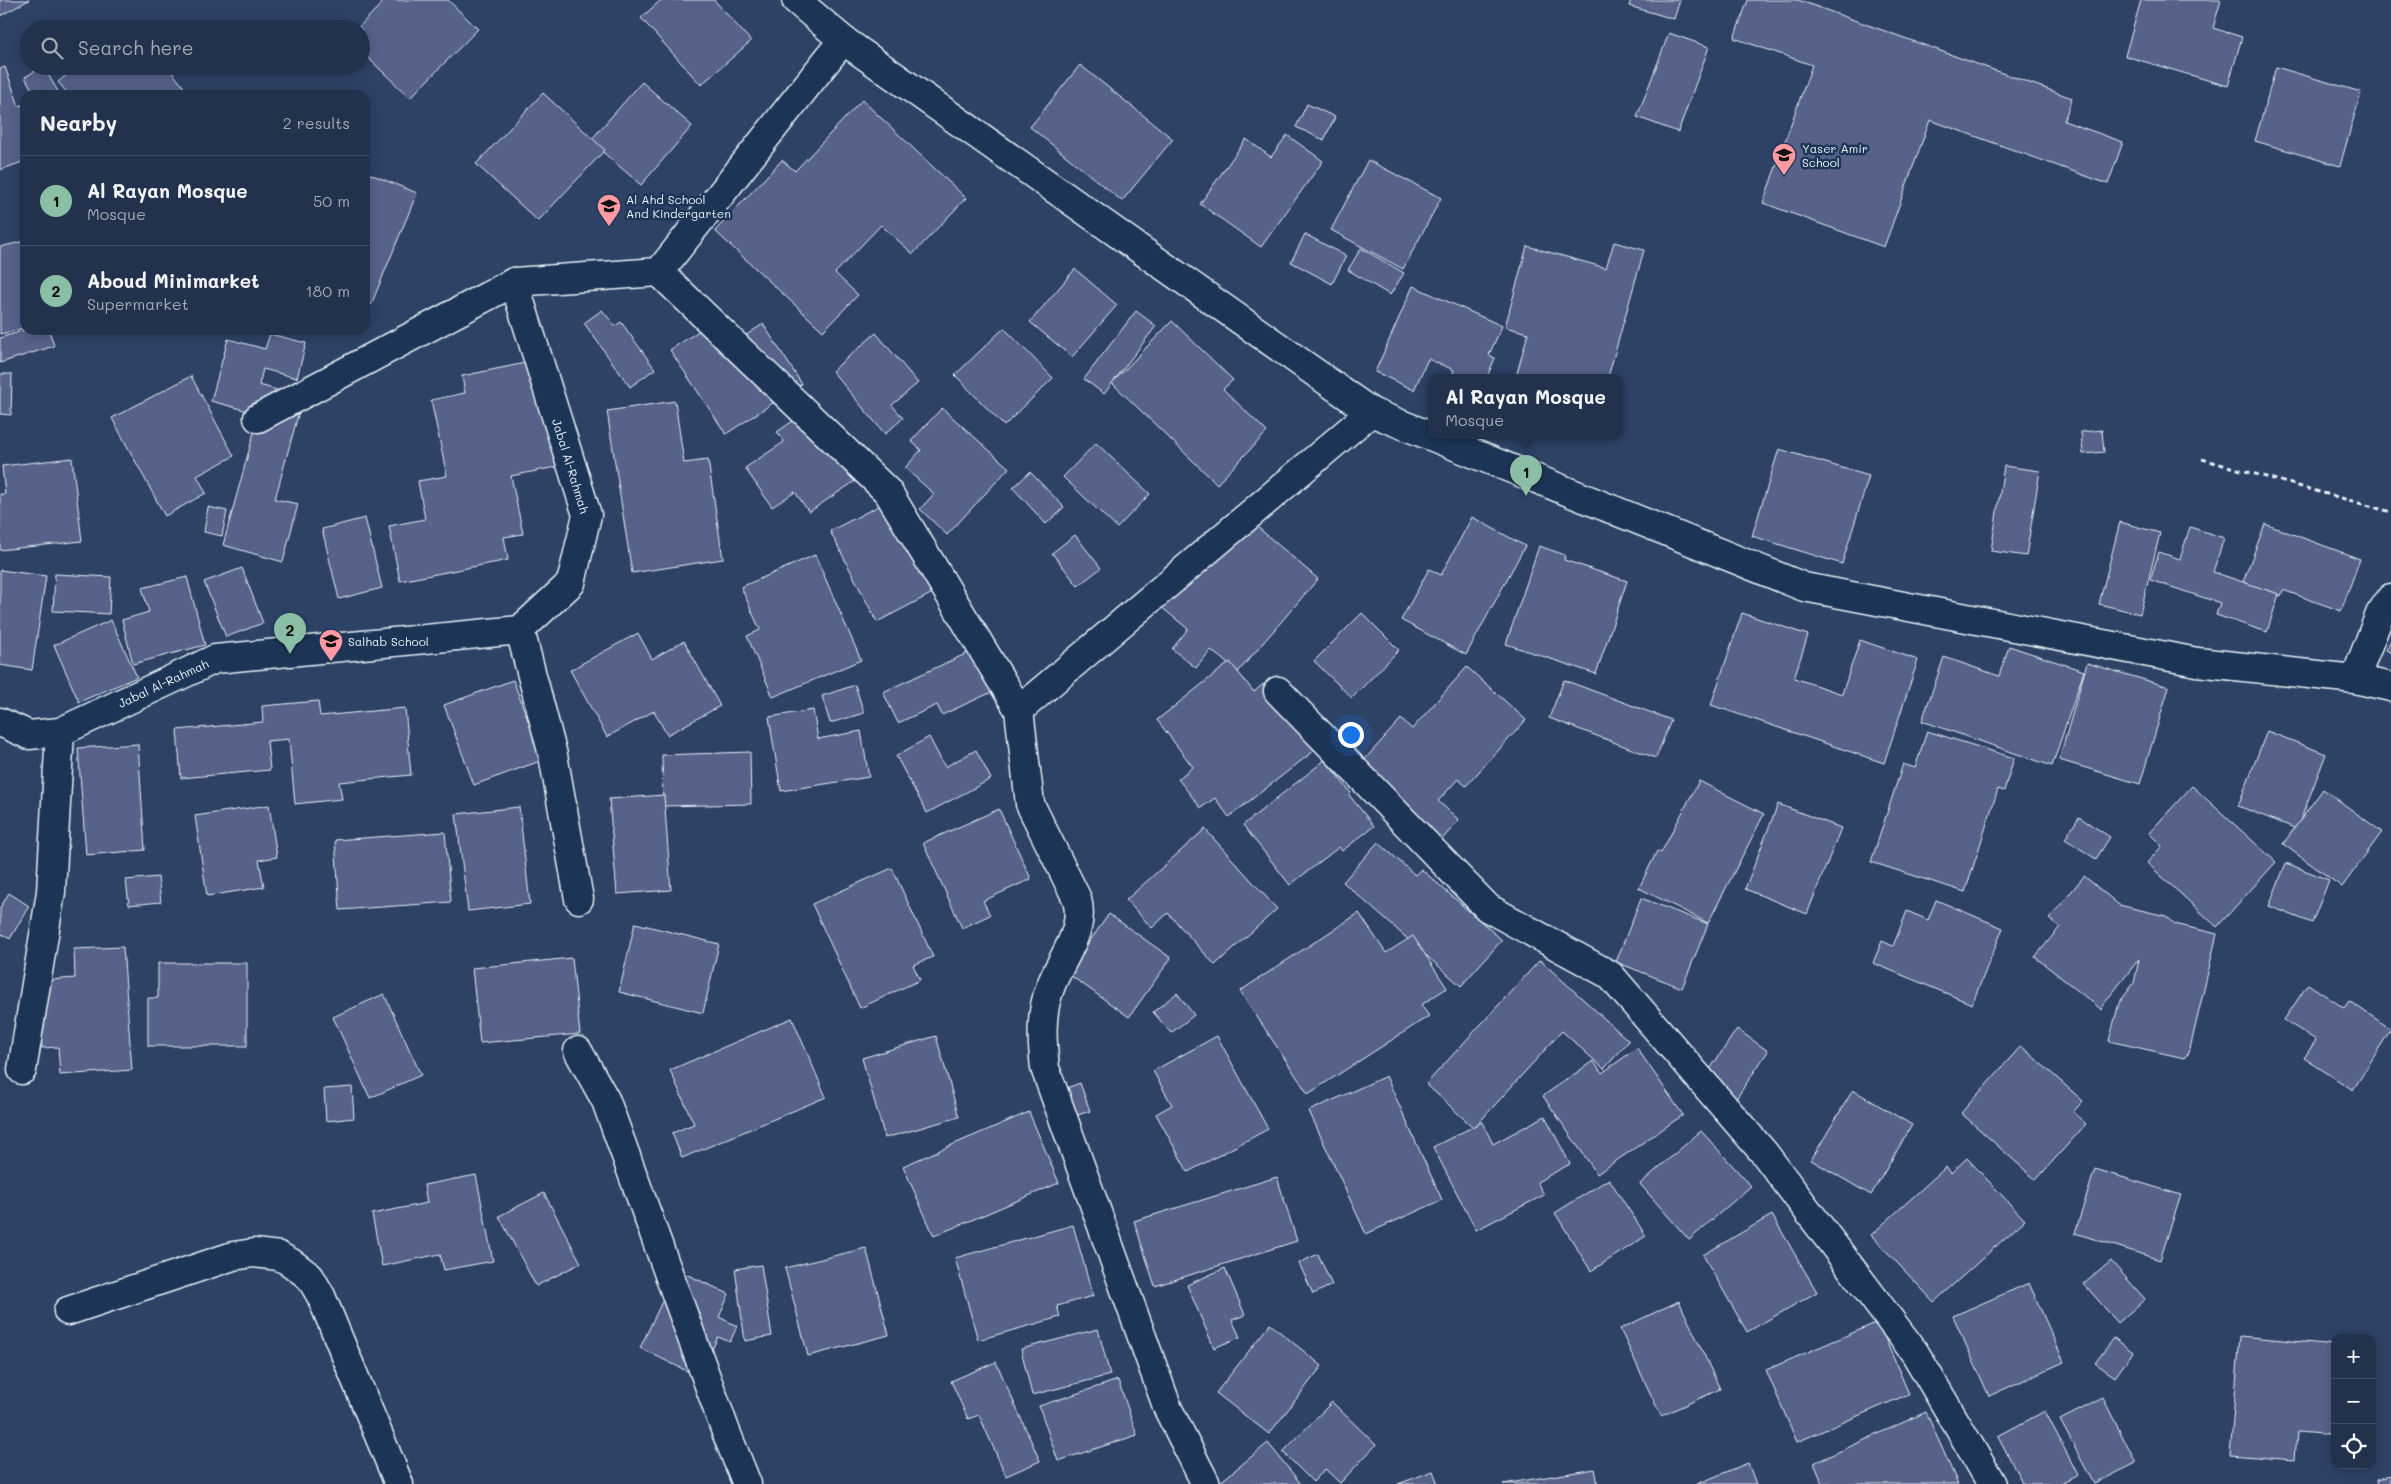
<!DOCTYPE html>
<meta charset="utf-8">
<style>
:root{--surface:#22324c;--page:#2e3e56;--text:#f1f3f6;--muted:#a2aab5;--line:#3f4d64;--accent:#8abfa5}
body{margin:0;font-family:Mali,sans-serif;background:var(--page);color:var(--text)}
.controls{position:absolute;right:15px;bottom:15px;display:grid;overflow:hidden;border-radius:10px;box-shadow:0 2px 12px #0003}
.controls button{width:45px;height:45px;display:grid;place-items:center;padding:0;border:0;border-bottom:1px solid var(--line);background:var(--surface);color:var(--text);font:25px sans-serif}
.you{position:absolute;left:1350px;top:734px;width:18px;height:18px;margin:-12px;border:4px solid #fff;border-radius:50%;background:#1a73e8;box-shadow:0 0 0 8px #1a73e833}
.badge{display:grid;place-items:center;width:32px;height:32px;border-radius:50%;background:var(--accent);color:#111;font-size:16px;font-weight:700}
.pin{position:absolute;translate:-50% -41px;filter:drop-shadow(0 1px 2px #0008)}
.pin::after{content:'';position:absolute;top:26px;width:18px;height:15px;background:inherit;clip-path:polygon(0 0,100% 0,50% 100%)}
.popup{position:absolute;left:1428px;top:374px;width:195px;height:65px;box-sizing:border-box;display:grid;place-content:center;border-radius:10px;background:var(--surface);filter:drop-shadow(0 1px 4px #0005);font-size:16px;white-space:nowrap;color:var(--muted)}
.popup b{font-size:19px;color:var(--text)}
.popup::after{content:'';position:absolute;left:50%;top:100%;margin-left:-10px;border:10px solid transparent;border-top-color:var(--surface)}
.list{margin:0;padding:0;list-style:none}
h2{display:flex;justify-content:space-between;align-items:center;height:65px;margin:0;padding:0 20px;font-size:21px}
h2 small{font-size:16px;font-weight:400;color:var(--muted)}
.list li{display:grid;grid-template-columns:32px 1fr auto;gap:15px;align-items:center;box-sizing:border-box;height:90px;padding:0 20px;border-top:1px solid var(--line)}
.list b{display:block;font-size:19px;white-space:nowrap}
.list p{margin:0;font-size:16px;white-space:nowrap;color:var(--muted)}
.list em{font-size:16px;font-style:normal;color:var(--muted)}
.icon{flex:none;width:28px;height:28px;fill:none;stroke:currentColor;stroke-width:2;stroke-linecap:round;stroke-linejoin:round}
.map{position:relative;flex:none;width:2391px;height:1484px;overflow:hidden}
.search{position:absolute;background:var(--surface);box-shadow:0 2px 12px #0003;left:20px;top:20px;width:350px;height:55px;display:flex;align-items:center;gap:12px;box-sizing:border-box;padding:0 18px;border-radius:28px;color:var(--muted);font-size:19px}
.panel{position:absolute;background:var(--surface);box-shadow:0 2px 12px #0003;left:20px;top:90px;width:350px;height:245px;border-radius:15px}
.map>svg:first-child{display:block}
.building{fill:#57628a;stroke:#e8f1f8}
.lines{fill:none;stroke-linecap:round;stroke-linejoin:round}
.minor-casing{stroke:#e8f1f8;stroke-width:31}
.major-casing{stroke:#e8f1f8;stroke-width:31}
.path{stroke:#e8f1f8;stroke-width:3;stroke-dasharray:5 4;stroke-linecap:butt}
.minor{stroke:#1d3557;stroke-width:28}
.major{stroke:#1d3557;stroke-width:28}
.labels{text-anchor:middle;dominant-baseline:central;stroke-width:5;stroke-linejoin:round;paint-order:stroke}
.poi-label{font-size:12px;fill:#e8f1f8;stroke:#1d3557;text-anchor:start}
.street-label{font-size:12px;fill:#e8f1f8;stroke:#1d3557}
</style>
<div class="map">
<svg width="2391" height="1484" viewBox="0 0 2391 1484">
<rect width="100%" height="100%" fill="#2e4266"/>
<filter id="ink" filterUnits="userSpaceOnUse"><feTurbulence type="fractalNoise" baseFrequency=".02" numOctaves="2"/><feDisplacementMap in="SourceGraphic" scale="10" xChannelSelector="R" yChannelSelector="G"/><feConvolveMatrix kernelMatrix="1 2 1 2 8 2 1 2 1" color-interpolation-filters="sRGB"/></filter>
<g filter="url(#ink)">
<!-- building -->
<g class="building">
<path d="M0,0H29L0,16Z"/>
<path d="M385,0H448L478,29L410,98L361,51V29H357Z"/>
<path d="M661,0H714L751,41L701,85L641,18Z"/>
<path d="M1631,0H1680L1674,19L1629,6Z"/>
<path d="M1748,0H1798L2072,98L2064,121L2123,142L2108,184L1930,120L1884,247L1763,203L1812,65L1734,38Z"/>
<path d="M2141,0H2221L2213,28L2242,37L2228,86L2125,56Z"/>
<path d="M1669,33L1709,47L1678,132L1637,117Z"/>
<path d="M1080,65L1173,139L1122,201L1030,127Z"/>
<path d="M43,66L59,93L56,95H35L25,77Z"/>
<path d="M77,66H167L190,95H69L58,82Z"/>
<path d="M5,67L19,106L25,104V161L0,170V69Z"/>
<path d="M2276,67L2361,92L2340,166L2255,141Z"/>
<path d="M642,82L692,126L641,185L590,141Z"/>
<path d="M543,93L605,150L538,221L476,164Z"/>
<path d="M862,100L966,198L913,254L881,225L835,273L858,295L823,331L715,231L782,160L795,171Z"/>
<path d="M1307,104L1335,117L1324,140L1296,127Z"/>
<path d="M1287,135L1323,161L1261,247L1200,204L1246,139L1271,157Z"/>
<path d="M1368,160L1441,198L1403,269L1331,230Z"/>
<path d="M365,172L417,193L371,305L365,303Z"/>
<path d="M1305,234L1346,256L1332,284L1291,262Z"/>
<path d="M25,241V328L0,334V247Z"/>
<path d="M1614,242L1644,250L1608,377H1516L1528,333L1505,327L1527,246L1606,268Z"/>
<path d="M1361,248L1404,273L1390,295L1348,270Z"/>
<path d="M1075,269L1117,305L1072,357L1030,322Z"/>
<path d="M1413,286L1502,326L1489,355L1495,358L1487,377H1451L1454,370L1428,359L1414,390L1375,372Z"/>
<path d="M602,310L615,326L621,322L655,369L630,387L584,323Z"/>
<path d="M1136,311L1156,326L1104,394L1084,379Z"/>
<path d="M723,315L739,340L763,324L802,384L726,434L670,350Z"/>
<path d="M1172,321L1233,380L1223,389L1267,432L1217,484L1112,383Z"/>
<path d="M1004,328L1053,378L1004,426L955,375Z"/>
<path d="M25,330H49L54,346L0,363V338Z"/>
<path d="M876,333L918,383L892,405L903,418L885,434L832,371Z"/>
<path d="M270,334L306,343L297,378L263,369L259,385L303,397L275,499L298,504L283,562L223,545L259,414L211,401L228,339L265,349Z"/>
<path d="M540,360L561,466L511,476L523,534L504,537L508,560L400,581L389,526L425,519L418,481L447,476L431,400L465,393L462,376Z"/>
<path d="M0,374H12L11,415L0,414Z"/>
<path d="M191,376L234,456L197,476L206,493L165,516L112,418Z"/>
<path d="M675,401L684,463L708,460L723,559L632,573L607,411Z"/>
<path d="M816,405L864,475L809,512L795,492L772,507L745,468L784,442L777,432Z"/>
<path d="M942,408L1009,468L947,535L920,509L934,494L905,468L921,450L911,441Z"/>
<path d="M2102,430L2104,452L2083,454L2081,432Z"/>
<path d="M1096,443L1150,494L1117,528L1063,477Z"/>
<path d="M1779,449L1869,476L1842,564L1752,536Z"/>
<path d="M72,458L82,541L0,550V494H5L2,466Z"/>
<path d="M2004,466L2040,471L2026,556L1991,551Z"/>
<path d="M1030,472L1064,507L1046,524L1013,488Z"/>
<path d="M902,494L948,585L877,622L830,531Z"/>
<path d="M208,507L227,511L222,536L204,532Z"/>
<path d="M1240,512L1318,579L1238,672L1211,650L1196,668L1172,649L1188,629L1160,606Z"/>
<path d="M1472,517L1525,546L1466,655L1401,620L1429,569L1441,575Z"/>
<path d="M365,518L382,588L339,599L322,529Z"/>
<path d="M2120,522L2160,533L2140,614L2099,604Z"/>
<path d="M2265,524L2360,559L2341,611L2283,590L2281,596L2243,582Z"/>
<path d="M2190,527L2224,538L2213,572L2279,594L2267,632L2216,615L2220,603L2150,580L2159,552L2180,559Z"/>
<path d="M1075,535L1101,568L1078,586L1052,553Z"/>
<path d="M1539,546L1565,555L1564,560L1627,581L1596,674L1506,644Z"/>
<path d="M815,555L861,660L773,697L747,636L760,630L741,587Z"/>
<path d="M242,568L263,623L226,637L204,582Z"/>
<path d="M0,570L46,576L32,670L0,665Z"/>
<path d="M55,574L111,577L109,614L53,611Z"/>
<path d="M187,577L205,645L133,664L122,620L149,612L142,588Z"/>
<path d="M1362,613L1399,650L1352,698L1314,661Z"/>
<path d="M1742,613L1808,635L1794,678L1842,694L1860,640L1918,660L1884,763L1711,705Z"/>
<path d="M111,620L137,677L79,702L54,645Z"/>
<path d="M638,633L652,659L684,641L720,706L667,735L654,711L607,737L570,670Z"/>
<path d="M2391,640V653L2386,650Z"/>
<path d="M2009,646L2084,671L2052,766L1922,721L1944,657L1999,676Z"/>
<path d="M972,651L992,692L942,715L937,705L898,723L883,692Z"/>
<path d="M1230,662L1254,692L1263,684L1315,750L1229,817L1215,798L1201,808L1178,779L1193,767L1157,720Z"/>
<path d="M2087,663L2169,687L2140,784L2059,760Z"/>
<path d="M1467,667L1526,720L1466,786L1458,779L1438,801L1459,820L1431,852L1348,778L1401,719L1412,729Z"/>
<path d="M513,680L543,760L474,785L444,705Z"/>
<path d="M1564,680L1671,720L1656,758L1549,718Z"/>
<path d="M855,685L864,713L830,723L822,696Z"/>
<path d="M318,701L320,716L405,708L411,775L339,782L342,799L295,804L289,739L267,741L270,770L181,778L177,730L263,722L262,706Z"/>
<path d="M813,710L818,739L861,731L869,777L781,791L769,717Z"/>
<path d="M1927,731L2014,758L2004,791L1998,789L1965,892L1871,862L1903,764L1915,768Z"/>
<path d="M2267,731L2326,754L2297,829L2238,806Z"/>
<path d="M929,737L945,767L976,750L991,779L927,813L896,756Z"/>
<path d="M138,744L145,850L86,855L78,748Z"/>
<path d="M750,752L751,804L663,806L662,755Z"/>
<path d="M1325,760L1351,793L1349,795L1374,826L1342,851L1339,847L1290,885L1243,825Z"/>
<path d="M1699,781L1764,814L1708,923L1639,888L1657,851L1661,853Z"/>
<path d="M2192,786L2276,862L2217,927L2147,863L2162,846L2149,833Z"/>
<path d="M2323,789L2382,832L2342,887L2283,844Z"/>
<path d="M664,795L671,890L617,894L609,799Z"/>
<path d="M1778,804L1841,828L1807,914L1745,889Z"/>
<path d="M269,805L277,857L259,860L264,887L207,896L195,816Z"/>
<path d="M519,807L530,904L468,911L456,814Z"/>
<path d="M999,809L1031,879L983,901L990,915L962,928L923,843Z"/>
<path d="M2079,817L2110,837L2096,859L2065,839Z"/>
<path d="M1205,829L1277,909L1215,965L1168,913L1152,928L1126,900Z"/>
<path d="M445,832L451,902L340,910L335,840Z"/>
<path d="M1378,842L1415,875L1421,869L1502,940L1461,986L1343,882Z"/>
<path d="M2286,863L2329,880L2312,923L2269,906Z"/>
<path d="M892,868L933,957L913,965L920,980L860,1008L812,904Z"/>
<path d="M2084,876L2119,905L2166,916L2175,924L2217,934L2189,1053L2184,1058L2109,1041L2119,1003L2134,983L2139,959L2103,1005L2102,1010L2035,957L2060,927L2049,919Z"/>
<path d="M158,877L161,902L129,905L126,880Z"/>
<path d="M9,893L29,906L10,939L0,933V908Z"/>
<path d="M1641,898L1708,924L1682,988L1616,962Z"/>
<path d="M1936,900L2003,928L1972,1004L1873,963L1882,941L1893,946L1907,911L1928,920Z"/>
<path d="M1359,913L1386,953L1413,936L1447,988L1421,1005L1429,1016L1308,1094L1240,991Z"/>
<path d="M1109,914L1171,958L1129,1017L1067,973Z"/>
<path d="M635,923L719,944L703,1013L619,992Z"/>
<path d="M123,947L132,1070L60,1075L58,1047L42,1048L37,981L75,978L74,949Z"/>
<path d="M572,958L580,1034L480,1043L472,968Z"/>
<path d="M1540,960L1629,1041L1604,1069L1562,1031L1474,1128L1426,1084Z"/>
<path d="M158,963H247V1046H148V998H158Z"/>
<path d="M2308,984L2344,1008L2349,1001L2391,1029L2353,1090L2304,1058L2316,1040L2284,1020Z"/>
<path d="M1177,993L1194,1015L1171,1033L1153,1012Z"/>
<path d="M384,994L421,1075L370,1098L333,1017Z"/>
<path d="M792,1018L826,1097L682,1158L672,1133L694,1124L670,1070Z"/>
<path d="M1737,1029L1768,1051L1732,1105L1700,1084Z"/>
<path d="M936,1036L959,1117L885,1138L862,1058Z"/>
<path d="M1217,1036L1268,1129L1188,1172L1156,1114L1172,1105L1153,1071Z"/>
<path d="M2021,1046L2083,1101L2073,1112L2086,1124L2036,1180L1961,1113Z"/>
<path d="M1637,1048L1683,1115L1597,1174L1543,1096L1593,1061L1602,1073Z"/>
<path d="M1386,1076L1442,1200L1366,1234L1309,1111Z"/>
<path d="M1080,1083L1090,1111L1066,1119L1056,1092Z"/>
<path d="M352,1087L354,1118L326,1121L324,1089Z"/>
<path d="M1853,1090L1912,1125L1871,1195L1811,1160Z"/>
<path d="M1029,1112L1059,1183L934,1236L903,1166Z"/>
<path d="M1545,1116L1570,1164L1537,1182L1544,1195L1476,1230L1433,1147L1482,1122L1493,1144Z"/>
<path d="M1701,1131L1751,1186L1689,1240L1640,1184Z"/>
<path d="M1967,1158L2025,1220L1934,1302L1871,1235L1946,1167L1951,1173Z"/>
<path d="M2095,1169L2181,1195L2160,1260L2075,1233Z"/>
<path d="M476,1175L493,1261L444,1270L440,1254L382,1266L372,1214L427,1203L424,1185Z"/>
<path d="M1277,1177L1297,1241L1155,1286L1134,1221Z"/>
<path d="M1609,1179L1646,1236L1591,1271L1555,1213Z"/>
<path d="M544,1193L581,1263L536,1286L499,1216Z"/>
<path d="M1772,1215L1817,1292L1747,1332L1703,1255Z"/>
<path d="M1073,1225L1093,1296L1057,1306L1060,1317L978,1340L955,1258Z"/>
<path d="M866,1248L889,1335L808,1356L785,1268Z"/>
<path d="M1318,1254L1332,1285L1313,1294L1299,1263Z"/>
<path d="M2111,1261L2145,1299L2118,1323L2084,1284Z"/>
<path d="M761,1265L772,1336L745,1341L735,1269Z"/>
<path d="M1225,1268L1245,1315L1232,1320L1240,1337L1214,1348L1187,1285Z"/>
<path d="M677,1270L729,1294L719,1317L737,1326L730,1342L718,1337L699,1377L640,1348Z"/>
<path d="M2029,1283L2064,1362L1989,1396L1953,1316Z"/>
<path d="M1679,1301L1720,1389L1661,1416L1620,1329Z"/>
<path d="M1878,1322L1909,1394L1797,1442L1766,1370Z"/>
<path d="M1270,1324L1322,1366L1269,1434L1216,1393Z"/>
<path d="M1098,1329L1110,1375L1032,1395L1021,1349Z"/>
<path d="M2240,1336L2335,1345L2333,1389L2335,1390V1435L2297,1432L2295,1460L2230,1455Z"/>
<path d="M2114,1338L2133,1352L2115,1377L2095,1363Z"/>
<path d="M996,1362L1040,1461L1006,1476L979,1415L968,1419L951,1381Z"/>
<path d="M1118,1380L1137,1435L1058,1461L1039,1406Z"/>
<path d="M2103,1398L2136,1463L2094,1484L2060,1420Z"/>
<path d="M1332,1402L1376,1445L1340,1483L1325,1469L1313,1482L1283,1452Z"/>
<path d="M2045,1411L2078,1475L2061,1484H2023L1998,1436Z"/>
<path d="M1926,1412L1958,1484H1823L1814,1463Z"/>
<path d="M1268,1443L1301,1484H1218Z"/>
<path d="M1748,1463L1756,1484H1697Z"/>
<path d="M1595,1469L1598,1484H1503Z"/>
<path d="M1433,1471L1438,1484H1398Z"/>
<path d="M2391,1476V1484H2379L2378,1479Z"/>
</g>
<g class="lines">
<defs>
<g id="minor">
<path d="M659,272L888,492L1019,710L1030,804L1077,899C1086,932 1060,959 1050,988C1040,1014 1042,1041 1045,1068L1168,1409L1206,1484"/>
<path d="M258,418L514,282L659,272L843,40"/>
<path d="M520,630L553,755L579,899"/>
<path d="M2355,679L2380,614L2391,598"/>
<path d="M1278,691L1488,908L1610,975L1765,1154L1915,1353L1992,1484"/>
<path d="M1019,710L1371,412"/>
<path d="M0,722L29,735L60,732L215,659L520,630L571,583L587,515L514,282"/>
<path d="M578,1051L606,1101L726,1432L747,1484"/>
<path d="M22,1070L51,892L60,732"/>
<path d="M68,1311L233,1256L254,1253L279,1256L290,1262L310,1277L321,1296L399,1484"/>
</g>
<path id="major" d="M796,0L843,40L1371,412L1804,587L2197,662L2355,679L2391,687"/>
</defs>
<!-- minor casing -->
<use href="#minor" class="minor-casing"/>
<!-- major casing -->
<use href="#major" class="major-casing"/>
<!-- path -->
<path class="path" d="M2202,459L2391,512"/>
<!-- minor -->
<use href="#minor" class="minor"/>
<!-- major -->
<use href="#major" class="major"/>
</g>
</g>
<!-- icons -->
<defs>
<symbol id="school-pin" viewBox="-11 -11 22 30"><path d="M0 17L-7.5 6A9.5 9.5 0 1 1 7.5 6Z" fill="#ff9aa2" stroke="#1d3557"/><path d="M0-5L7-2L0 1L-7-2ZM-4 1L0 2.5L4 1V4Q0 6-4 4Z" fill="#111"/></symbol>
</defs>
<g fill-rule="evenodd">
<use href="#school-pin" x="1770" y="141" width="28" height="38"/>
<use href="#school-pin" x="595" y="192" width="28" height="38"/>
<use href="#school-pin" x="317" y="627" width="28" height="38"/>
</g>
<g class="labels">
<!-- poi labels -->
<g class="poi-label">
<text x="1802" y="148">Yaser Amir<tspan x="1802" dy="14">School</tspan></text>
<text x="626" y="199">Al Ahd School<tspan x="626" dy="14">And Kindergarten</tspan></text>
<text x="348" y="641">Salhab School</text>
</g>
<!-- street labels -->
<g class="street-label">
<text transform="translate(571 466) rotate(73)">Jabal Al-Rahmah</text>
<text transform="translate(163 683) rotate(-25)">Jabal Al-Rahmah</text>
</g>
</g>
</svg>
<div class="controls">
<button>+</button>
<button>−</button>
<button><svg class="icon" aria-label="locate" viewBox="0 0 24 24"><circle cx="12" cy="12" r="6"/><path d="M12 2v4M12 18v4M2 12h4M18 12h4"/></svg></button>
</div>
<div class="you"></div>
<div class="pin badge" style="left:1526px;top:496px">1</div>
<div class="popup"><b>Al Rayan Mosque</b>Mosque</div>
<div class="pin badge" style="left:290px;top:654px">2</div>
<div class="search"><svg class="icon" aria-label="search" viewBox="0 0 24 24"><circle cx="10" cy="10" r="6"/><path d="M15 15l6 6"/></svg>Search here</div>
<section class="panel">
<h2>Nearby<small>2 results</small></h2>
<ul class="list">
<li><span class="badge">1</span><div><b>Al Rayan Mosque</b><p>Mosque</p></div><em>50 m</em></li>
<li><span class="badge">2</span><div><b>Aboud Minimarket</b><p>Supermarket</p></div><em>180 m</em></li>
</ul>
</section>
</div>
